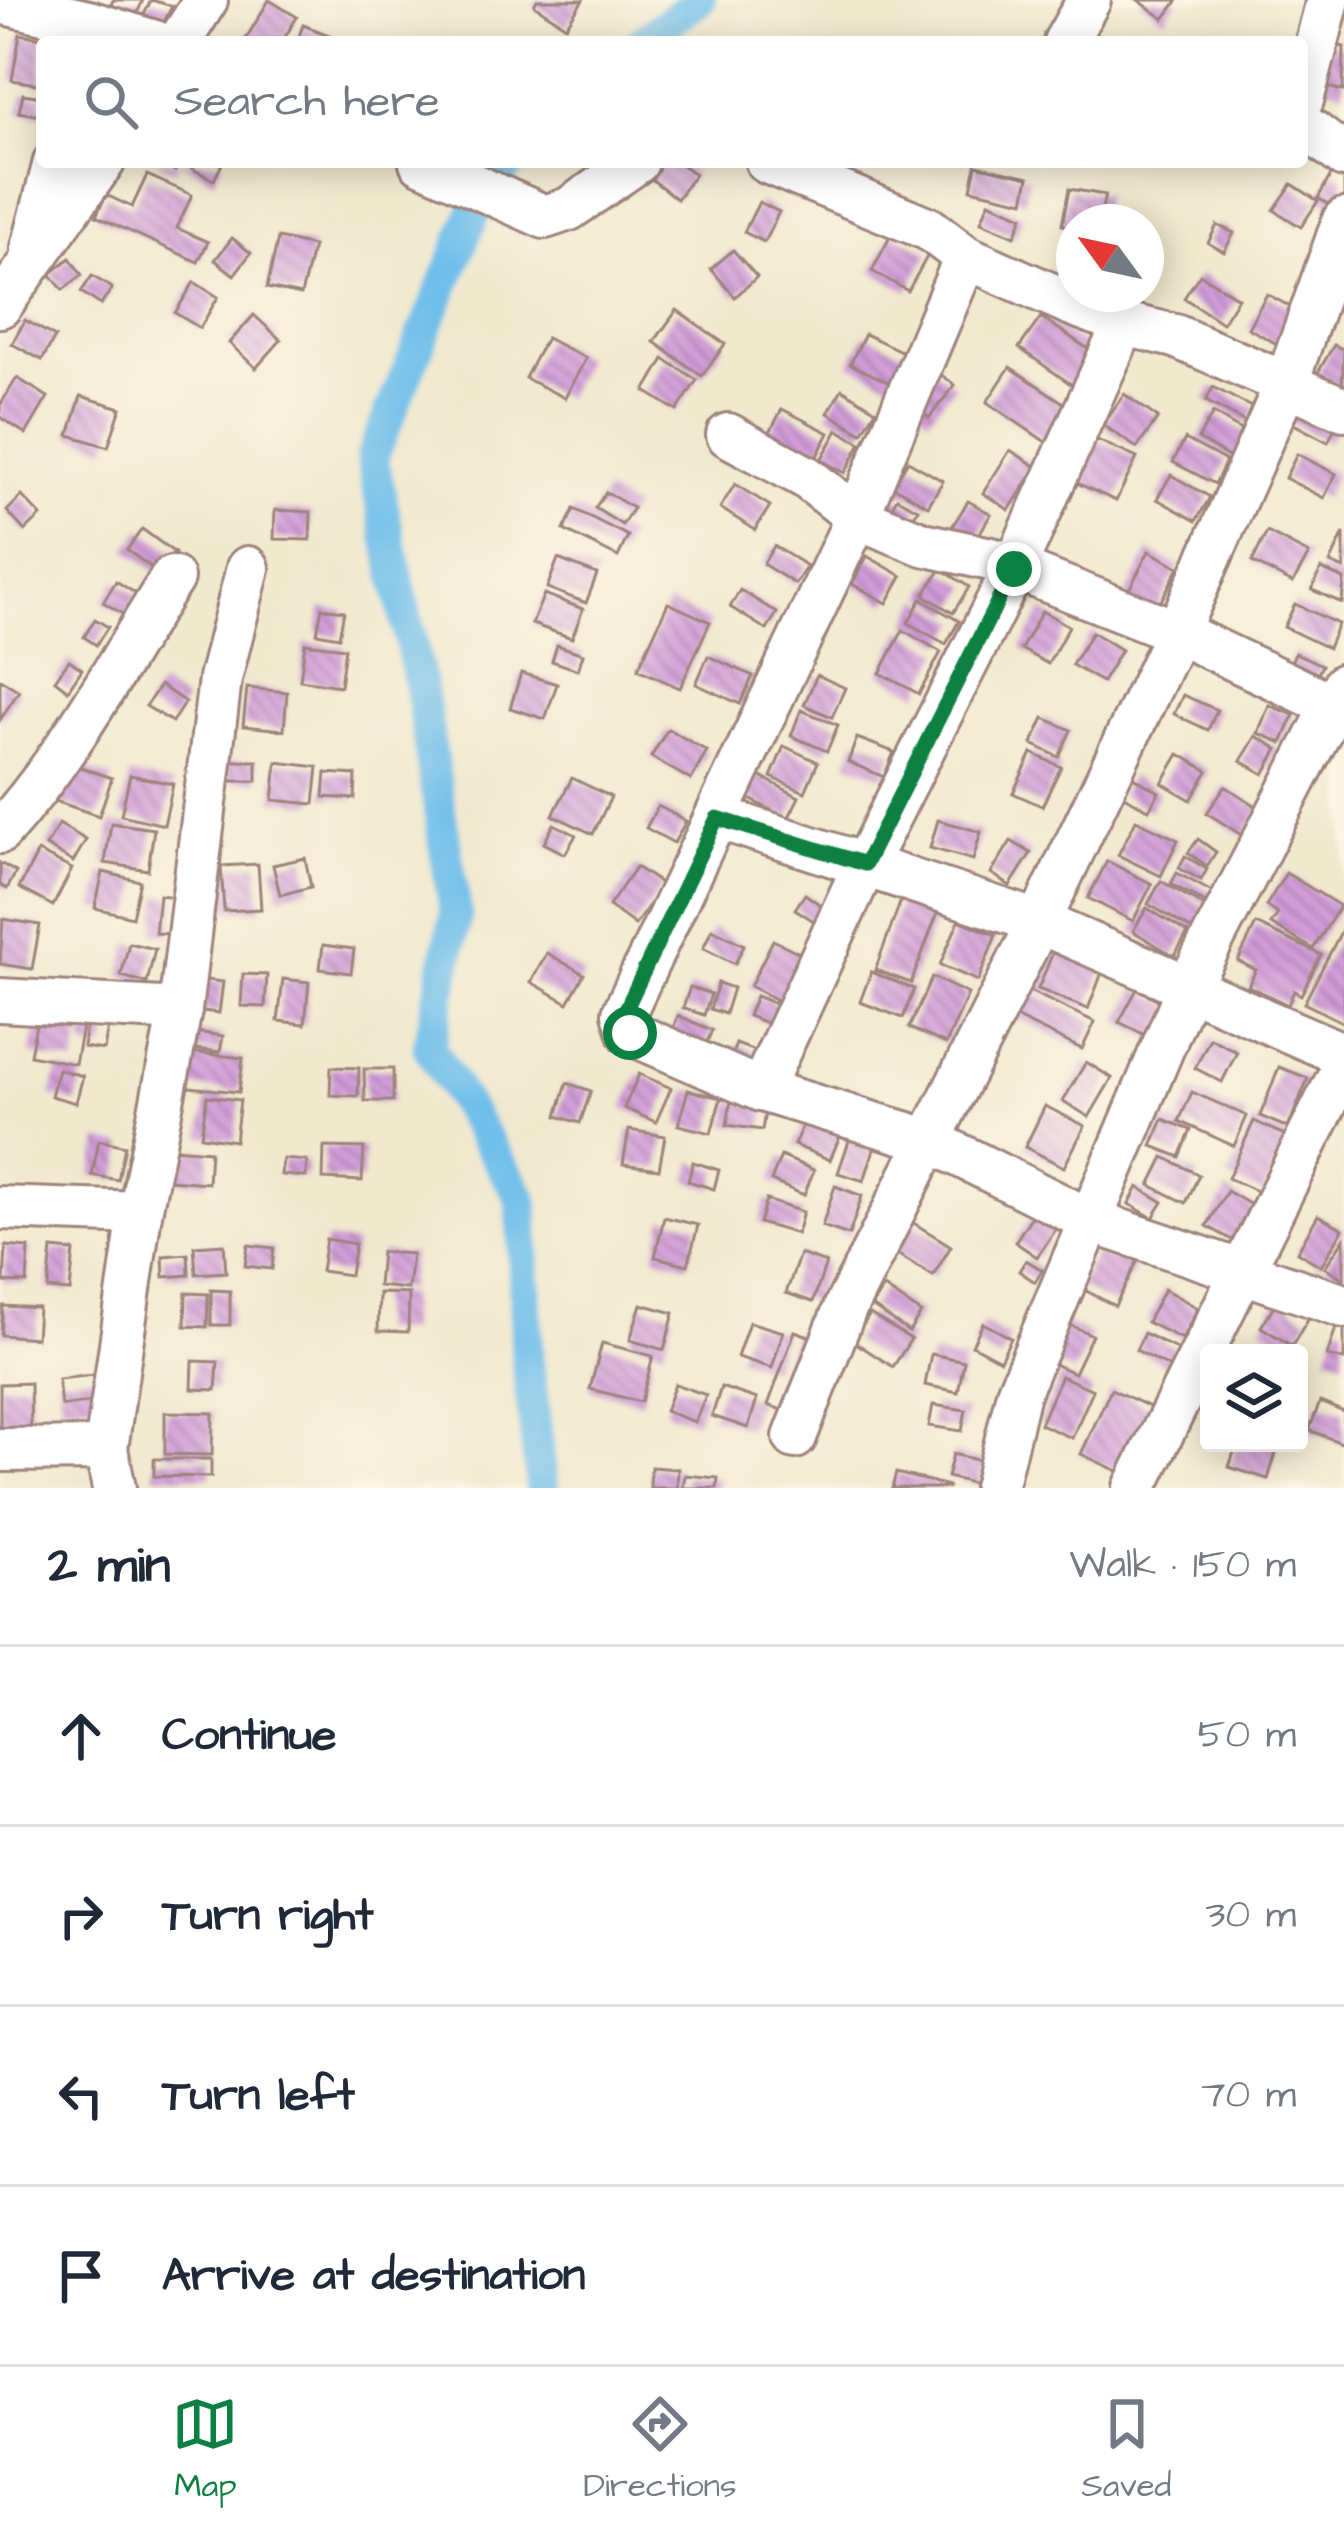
<!DOCTYPE html>
<meta charset="utf-8">
<style>
:root{--surface:#fff;--page:#f2f2f3;--text:#1f2937;--muted:#747a83;--line:#e0e1e3;--accent:#0b8043}
body{margin:0;font-family:"Architects Daughter",sans-serif;background:var(--page);color:var(--text)}
.controls{position:absolute;right:36px;bottom:36px;display:grid;overflow:hidden;border-radius:12px;box-shadow:0 6px 30px #0003}
.controls button{width:108px;height:108px;display:grid;place-items:center;padding:0;border:0;border-bottom:3px solid var(--line);background:var(--surface);color:var(--text);font:60px sans-serif}
.compass{position:absolute;left:1056px;top:204px;width:108px;height:108px;border-radius:50%;background:var(--surface);box-shadow:0 6px 30px #0003;rotate:303deg}
.stop{position:absolute;width:36px;height:36px;margin:-27px;border:9px solid #0b8043;border-radius:50%;background:#fff}
.stop.end{background:#0b8043;border-color:#fff;box-shadow:0 3px 12px #0008}
.list{margin:0;padding:0;list-style:none}
h2{display:flex;justify-content:space-between;align-items:center;height:156px;margin:0;padding:0 48px;font-size:51px}
h2 small{font-size:39px;font-weight:400;color:var(--muted)}
.list li{display:grid;grid-template-columns:78px 1fr auto;gap:36px;align-items:center;box-sizing:border-box;height:180px;padding:0 48px;border-top:3px solid var(--line)}
.list b{display:block;font-size:45px;white-space:nowrap}
.list em{font-size:39px;font-style:normal;color:var(--muted)}
.icon{flex:none;width:66px;height:66px;fill:none;stroke:currentColor;stroke-width:2;stroke-linecap:round;stroke-linejoin:round}
.map{position:relative;flex:none;width:1344px;height:1488px;overflow:hidden}
.search{position:absolute;background:var(--surface);box-shadow:0 6px 30px #0003;left:36px;right:36px;top:36px;height:132px;display:flex;align-items:center;gap:30px;box-sizing:border-box;padding:0 42px;border-radius:12px;color:var(--muted);font-size:45px}
.sheet{height:876px;background:var(--surface)}
nav{display:flex;justify-content:space-around;align-items:center;box-sizing:border-box;height:168px;border-top:3px solid var(--line);background:var(--surface);font-size:33px;color:var(--muted)}
nav a{display:grid;justify-items:center;gap:6px}
nav .on{color:var(--accent)}
.map>svg:first-child{display:block}
.lines{fill:none;stroke-linecap:round;stroke-linejoin:round}
.canal{stroke:#70bfeb;stroke-width:33}
.building{fill:url(#building-back-hatch)}
.minor-casing{stroke:#9e847c;stroke-width:48}
.minor{stroke:#fff;stroke-width:42}
.route{stroke:#0b8043;stroke-width:15}
</style>
<div class="map">
<svg width="1344" height="1488" viewBox="0 0 1344 1488">
<defs>
<pattern id="building-back-hatch" width="6" height="6" patternUnits="userSpaceOnUse" patternTransform="scale(3)"><rect width="6" height="6" fill="#d19cd9"/><path d="M-1 5l2 2M0 0l6 6M5-1l2 2" fill="none" stroke="#ac7fb0"/></pattern>
</defs>
<rect width="100%" height="100%" fill="#fcf5e5"/>
<filter id="ink" filterUnits="userSpaceOnUse"><feTurbulence type="fractalNoise" baseFrequency=".00833" numOctaves="2"/><feDisplacementMap in="SourceGraphic" scale="24" xChannelSelector="R" yChannelSelector="G"/><feConvolveMatrix kernelMatrix="1 2 1 2 8 2 1 2 1" color-interpolation-filters="sRGB"/></filter>
<filter id="wash" filterUnits="userSpaceOnUse"><feTurbulence type="fractalNoise" baseFrequency=".004" numOctaves="4" result="noise"/><feDisplacementMap in="SourceGraphic" scale="48" xChannelSelector="R" yChannelSelector="G"/><feGaussianBlur stdDeviation="2.7" result="paint"/><feColorMatrix in="noise" values="0 0 0 0 0 0 0 0 0 0 0 0 0 0 0 0 0 1.4 0 .05"/><feComposite in="paint" operator="in"/></filter>
<g filter="url(#wash)">
<rect width="100%" height="100%" fill="#f1e9ce"/>
<g class="lines">
<!-- canal -->
<g class="canal">
<path d="M641,42L699,0"/>
<path d="M510,162L476,208L372,457L420,685L456,915L429,1047L522,1199L527,1357L542,1488"/>
</g>
</g>
<g id="blocks">
<!-- building -->
<g class="building">
<path d="M113,0H143L135,18L110,7Z"/>
<path d="M151,0L172,6L160,30L141,21Z"/>
<path d="M269,0L297,17L282,42H244Z"/>
<path d="M537,0H583L566,26L534,5Z"/>
<path d="M1138,0H1178L1164,19Z"/>
<path d="M303,25L347,42H297Z"/>
<path d="M20,34L53,40L42,42V85L12,80Z"/>
<path d="M1331,44L1344,47L1343,91L1320,85Z"/>
<path d="M23,94L42,97V116L19,112Z"/>
<path d="M156,162H223L214,180L179,162L175,171Z"/>
<path d="M662,162H678L695,174L677,199L650,178Z"/>
<path d="M976,165L1029,177L1024,201L971,189Z"/>
<path d="M1333,171L1344,178V197L1337,209L1318,198Z"/>
<path d="M147,175L192,195L177,228L208,242L198,262L96,216L106,195L132,207Z"/>
<path d="M1292,184L1318,201L1301,227L1274,210Z"/>
<path d="M1069,189L1105,195L1099,222H1074V228L1062,225Z"/>
<path d="M759,202L779,212L764,242L744,232Z"/>
<path d="M989,202L1023,216L1015,236L981,222Z"/>
<path d="M1217,225L1234,233L1224,252L1208,243Z"/>
<path d="M892,233L929,253L908,291L872,271Z"/>
<path d="M232,238L251,253L234,275L215,260Z"/>
<path d="M278,238L313,246L301,295L267,288Z"/>
<path d="M733,250L757,277L735,297L711,269Z"/>
<path d="M70,258L82,275L63,290L50,274Z"/>
<path d="M1200,274L1238,298L1222,323L1184,298Z"/>
<path d="M92,276L112,288L101,305L81,292Z"/>
<path d="M194,282L218,297L200,328L175,313Z"/>
<path d="M1267,294L1296,310L1277,344L1248,328Z"/>
<path d="M677,310L725,344L702,376L654,342Z"/>
<path d="M254,315L281,340L256,368L229,343Z"/>
<path d="M1041,317L1094,353L1072,385L1019,348Z"/>
<path d="M25,320L55,337L42,360L12,344Z"/>
<path d="M865,334L905,353L890,383L850,364Z"/>
<path d="M546,338L586,358L565,398L525,378Z"/>
<path d="M1334,345L1344,350L1342,388L1317,374Z"/>
<path d="M664,359L697,380L677,411L645,391Z"/>
<path d="M1010,367L1074,410L1050,445L987,402Z"/>
<path d="M932,368L955,385L929,418L907,401Z"/>
<path d="M17,378L48,397L26,434L0,417V405Z"/>
<path d="M1213,387L1255,409L1247,423L1206,401Z"/>
<path d="M842,389L876,410L862,433L828,413Z"/>
<path d="M1124,394L1158,418L1137,448L1103,425Z"/>
<path d="M81,396L121,408L108,447L69,435Z"/>
<path d="M1297,403L1337,424L1328,442L1288,421Z"/>
<path d="M782,409L829,433L810,469L763,445Z"/>
<path d="M1213,413L1252,437L1237,462L1198,439Z"/>
<path d="M838,430L861,443L845,473L821,460Z"/>
<path d="M1095,439L1137,458L1116,501L1075,482Z"/>
<path d="M1185,439L1226,461L1215,484L1173,462Z"/>
<path d="M1010,450L1037,467L1009,510L983,493Z"/>
<path d="M1297,454L1336,474L1324,498L1285,478Z"/>
<path d="M908,461L943,481L928,506L893,486Z"/>
<path d="M1171,475L1210,497L1196,521L1157,499Z"/>
<path d="M735,484L770,506L755,530L720,508Z"/>
<path d="M606,492L633,508L622,525L595,508Z"/>
<path d="M22,496L41,516L25,531L7,511Z"/>
<path d="M897,498L918,509L907,529L886,517Z"/>
<path d="M968,501L991,514L975,541L952,527Z"/>
<path d="M574,509L628,536L618,557L564,530Z"/>
<path d="M275,510L311,512L310,540L274,539Z"/>
<path d="M142,529L175,553L160,574L127,550Z"/>
<path d="M1267,532L1309,554L1293,583L1252,562Z"/>
<path d="M1344,533V569L1330,563Z"/>
<path d="M774,546L807,566L795,584L763,564Z"/>
<path d="M1149,551L1179,567L1152,618L1122,603Z"/>
<path d="M867,556L902,576L887,603L852,584Z"/>
<path d="M558,559L597,574L586,603L547,588Z"/>
<path d="M941,569L969,587L953,613L924,595Z"/>
<path d="M1321,569L1344,579L1342,603L1312,590Z"/>
<path d="M116,581L138,595L126,616L103,602Z"/>
<path d="M740,590L777,613L767,630L730,607Z"/>
<path d="M544,594L583,609L572,638L532,624Z"/>
<path d="M921,599L959,621L946,644L908,623Z"/>
<path d="M668,603L710,622L680,688L638,669Z"/>
<path d="M1295,604L1338,624L1328,648L1284,627Z"/>
<path d="M322,608L344,611L339,637L317,633Z"/>
<path d="M1042,611L1069,626L1048,664L1021,649Z"/>
<path d="M95,619L108,627L96,645L84,637Z"/>
<path d="M903,630L941,652L919,694L880,673Z"/>
<path d="M1092,632L1121,650L1102,682L1072,665Z"/>
<path d="M305,643L345,648L340,686L300,680Z"/>
<path d="M557,645L583,654L578,670L552,661Z"/>
<path d="M1295,653L1322,665L1312,687L1285,675Z"/>
<path d="M708,656L753,676L740,704L696,684Z"/>
<path d="M69,660L82,669L68,690L55,680Z"/>
<path d="M521,673L557,684L545,719L510,708Z"/>
<path d="M817,675L845,688L832,717L804,705Z"/>
<path d="M0,679L19,691L0,720Z"/>
<path d="M160,685L185,702L172,722L146,706Z"/>
<path d="M247,688L287,692L284,730L243,726Z"/>
<path d="M1183,695L1217,710L1208,730L1174,714Z"/>
<path d="M1269,705L1294,715L1282,743L1258,733Z"/>
<path d="M801,710L838,725L827,751L791,736Z"/>
<path d="M1044,718L1071,730L1059,757L1032,744Z"/>
<path d="M668,729L707,751L691,780L651,757Z"/>
<path d="M1256,736L1278,749L1264,774L1241,761Z"/>
<path d="M857,738L894,752L884,777L848,762Z"/>
<path d="M784,746L818,762L805,792L771,777Z"/>
<path d="M1032,753L1061,767L1042,806L1013,793Z"/>
<path d="M1179,754L1208,771L1191,800L1162,783Z"/>
<rect x="226" y="761" width="31" height="20"/>
<path d="M66,762L112,778L99,816L52,800Z"/>
<path d="M277,762L318,767L314,804L273,800Z"/>
<path d="M326,773L356,775L355,799L324,797Z"/>
<path d="M756,774L799,797L788,819L744,796Z"/>
<path d="M130,775L173,784L164,825L121,815Z"/>
<path d="M1131,776L1159,792L1149,810L1121,794Z"/>
<path d="M572,778L611,797L593,834L553,815Z"/>
<path d="M1225,786L1261,809L1243,836L1207,813Z"/>
<path d="M658,806L686,821L674,843L646,828Z"/>
<path d="M938,820L981,832L973,860L930,848Z"/>
<path d="M1136,820L1178,840L1161,876L1118,855Z"/>
<path d="M111,823L154,829L148,870L105,863Z"/>
<path d="M59,824L86,840L73,862L46,846Z"/>
<path d="M554,824L576,835L565,854L544,843Z"/>
<path d="M1198,839L1216,852L1207,866L1188,853Z"/>
<path d="M1011,841L1031,853L1010,886L991,873Z"/>
<path d="M38,852L72,869L53,906L19,888Z"/>
<path d="M1185,856L1207,869L1201,880L1179,868Z"/>
<path d="M305,858L311,887L280,895L273,865Z"/>
<path d="M1107,861L1152,884L1133,921L1088,898Z"/>
<path d="M0,863L16,872L7,889L0,885Z"/>
<path d="M258,864L261,909L224,911L221,866Z"/>
<path d="M636,867L663,885L635,925L609,906Z"/>
<path d="M103,872L140,881L132,917L95,908Z"/>
<path d="M1177,873L1212,892L1206,903L1171,884Z"/>
<path d="M1286,873L1340,906L1313,949L1271,924L1278,914L1266,906Z"/>
<path d="M1161,881L1221,916L1208,939L1148,904Z"/>
<path d="M805,894L826,909L817,923L795,909Z"/>
<path d="M159,895L176,897L171,934L155,933Z"/>
<path d="M903,895L939,909L911,983L875,970Z"/>
<path d="M1147,908L1188,933L1174,956L1133,931Z"/>
<path d="M3,919L40,925L32,969L0,964Z"/>
<path d="M959,920L996,935L978,981L940,965Z"/>
<path d="M1256,924L1321,955L1301,995L1294,991L1288,1005L1248,986L1256,970L1238,961Z"/>
<path d="M1344,926V1023L1304,1003Z"/>
<path d="M712,929L744,945L735,964L703,948Z"/>
<path d="M773,940L816,961L792,1008L750,986Z"/>
<path d="M129,943L155,949L147,983L121,976Z"/>
<path d="M323,945L354,949L351,973L320,969Z"/>
<path d="M1054,950L1103,970L1088,1009L1038,989Z"/>
<path d="M547,953L584,974L568,1003L531,982Z"/>
<path d="M871,972L914,989L903,1018L860,1002Z"/>
<path d="M243,974L267,975L265,1007L241,1006Z"/>
<path d="M932,977L968,994L946,1044L909,1028Z"/>
<path d="M189,978L223,982L219,1013L185,1009Z"/>
<path d="M283,979L309,982L305,1024L278,1021Z"/>
<path d="M718,983L733,988L725,1014L710,1009Z"/>
<path d="M690,987L711,994L704,1015L683,1008Z"/>
<path d="M1137,989L1172,1007L1155,1040L1119,1022Z"/>
<path d="M1027,990L1095,1022L1082,1049L1015,1017Z"/>
<path d="M756,996L784,1007L777,1027L748,1016Z"/>
<path d="M38,1014L83,1022L75,1064L30,1055Z"/>
<path d="M678,1016L712,1030L703,1052L669,1038Z"/>
<path d="M87,1017L109,1020L104,1050L83,1047Z"/>
<path d="M195,1032L223,1036L220,1052L193,1049Z"/>
<path d="M1210,1038L1237,1052L1222,1082L1195,1068Z"/>
<path d="M736,1044L755,1051L749,1070L729,1062Z"/>
<path d="M182,1051L243,1058L239,1092L178,1086Z"/>
<path d="M1086,1062L1112,1078L1089,1117L1063,1101Z"/>
<path d="M331,1067L359,1068L358,1096L330,1095Z"/>
<path d="M1279,1067L1308,1078L1288,1128L1260,1116Z"/>
<path d="M58,1069L83,1076L76,1103L51,1096Z"/>
<path d="M364,1069H393V1101H365Z"/>
<path d="M639,1074L671,1088L656,1122L624,1108Z"/>
<path d="M567,1083L591,1091L580,1123L557,1116Z"/>
<path d="M688,1090L721,1098L711,1133L678,1125Z"/>
<path d="M1192,1092L1247,1116L1234,1146L1179,1121Z"/>
<path d="M207,1096L240,1100L235,1141L201,1136Z"/>
<path d="M731,1101L766,1106L762,1130L727,1125Z"/>
<path d="M1045,1106L1085,1126L1064,1167L1025,1147Z"/>
<path d="M806,1117L842,1131L830,1160L794,1145Z"/>
<path d="M1163,1119L1191,1130L1180,1157L1152,1146Z"/>
<path d="M1254,1121L1289,1137L1263,1194L1228,1178Z"/>
<path d="M629,1130L665,1136L659,1169L623,1164Z"/>
<path d="M851,1135L876,1143L864,1181L838,1173Z"/>
<path d="M99,1140L125,1146L118,1180L92,1175Z"/>
<path d="M324,1147L364,1148L362,1181L323,1179Z"/>
<path d="M172,1148L210,1151L208,1183L169,1180Z"/>
<path d="M781,1156L814,1170L804,1195L771,1181Z"/>
<path d="M1164,1157L1199,1175L1186,1203L1150,1185Z"/>
<path d="M283,1159L307,1161L306,1177L281,1175Z"/>
<path d="M693,1162L719,1170L714,1189L688,1181Z"/>
<path d="M835,1186L862,1196L849,1235L822,1226Z"/>
<path d="M1138,1187L1163,1202L1153,1218L1129,1204Z"/>
<path d="M1227,1191L1260,1210L1241,1245L1207,1226Z"/>
<path d="M766,1200L803,1212L797,1234L759,1223Z"/>
<path d="M1033,1214L1056,1229L1037,1257L1015,1242Z"/>
<path d="M1318,1215L1343,1229L1321,1266L1297,1252Z"/>
<path d="M664,1217L698,1225L688,1265L655,1257Z"/>
<path d="M907,1219L951,1246L933,1276L889,1249Z"/>
<path d="M326,1239L355,1244L350,1275L321,1271Z"/>
<path d="M1103,1239L1139,1258L1115,1306L1079,1287Z"/>
<path d="M1344,1239V1279L1325,1267Z"/>
<path d="M224,1244L226,1272L196,1274L194,1246Z"/>
<path d="M248,1245L274,1248L272,1269L245,1266Z"/>
<path d="M6,1246L29,1248L27,1283L4,1282Z"/>
<path d="M52,1249L74,1251L70,1291L48,1289Z"/>
<path d="M381,1252L412,1254L408,1289L378,1286Z"/>
<path d="M188,1254L189,1275L164,1277L163,1256Z"/>
<path d="M800,1254L826,1263L813,1302L786,1293Z"/>
<path d="M1026,1260L1042,1270L1035,1282L1019,1271Z"/>
<path d="M884,1288L921,1313L909,1332L872,1306Z"/>
<path d="M1164,1289L1198,1308L1182,1339L1147,1322Z"/>
<path d="M211,1290L230,1291V1325H211Z"/>
<path d="M186,1293L208,1294L207,1327L185,1326Z"/>
<path d="M379,1293L409,1294L408,1332L378,1331Z"/>
<path d="M1278,1299L1309,1317L1292,1346L1261,1327Z"/>
<path d="M641,1304L674,1313L664,1350L630,1340Z"/>
<path d="M3,1306L38,1308L36,1338L1,1335Z"/>
<path d="M870,1314L911,1339L893,1367L853,1341Z"/>
<path d="M749,1322L783,1332L772,1368L737,1357Z"/>
<path d="M983,1323L1011,1338L1000,1360L972,1345Z"/>
<path d="M1066,1323L1092,1335L1074,1373L1048,1361Z"/>
<path d="M1337,1324L1344,1326V1360L1327,1356Z"/>
<path d="M795,1331L825,1342L798,1416L768,1405Z"/>
<path d="M1144,1333L1182,1352L1173,1369L1136,1350Z"/>
<path d="M602,1343L653,1356L641,1402L590,1389Z"/>
<path d="M931,1354L964,1361L958,1392L925,1385Z"/>
<path d="M193,1361L218,1362L216,1390L192,1389Z"/>
<path d="M94,1375L97,1402L61,1406L58,1379Z"/>
<path d="M1061,1376L1093,1390L1072,1438L1040,1424Z"/>
<path d="M30,1383L31,1446L0,1447V1384Z"/>
<path d="M675,1384L706,1395L695,1422L665,1411Z"/>
<path d="M721,1387L757,1399L748,1428L712,1416Z"/>
<path d="M1111,1389L1150,1407L1120,1472L1081,1454Z"/>
<path d="M1320,1402L1344,1412V1444L1309,1430Z"/>
<path d="M933,1405L966,1410L962,1431L929,1426Z"/>
<path d="M165,1412L213,1413L212,1455L165,1454Z"/>
<path d="M1237,1443H1279L1268,1479L1229,1467Z"/>
<path d="M953,1454L985,1462L979,1485L947,1477Z"/>
<path d="M154,1459H211V1477L154,1476Z"/>
<path d="M651,1467L678,1469L677,1488H650Z"/>
<path d="M896,1473L948,1486V1488H892Z"/>
<path d="M685,1475L718,1478L717,1488H683Z"/>
</g>
</g>
</g>
<g filter="url(#ink)">
<use href="#blocks" fill-opacity="0" stroke="#9e847c" stroke-width="3"/>
<g class="lines">
<defs>
<g id="minor">
<path d="M0,2L92,23L155,42"/>
<path d="M179,42L206,0"/>
<path d="M1065,42L1089,0"/>
<path d="M1302,100L1328,0"/>
<path d="M1302,124L1344,156"/>
<path d="M421,162L545,217L569,209L637,162"/>
<path d="M767,162L929,229L966,257L1072,304L1124,324L1175,336L1344,409"/>
<path d="M33,248L55,162"/>
<path d="M966,257L857,517L624,1013L630,1033L761,1090L931,1141L1091,1221L1344,1306"/>
<path d="M0,306L103,162"/>
<path d="M728,435L806,477L857,517L923,544L995,560L1177,632L1344,711"/>
<path d="M717,817L1039,922L1344,1055"/>
<path d="M0,832C69,756 117,664 172,578"/>
<path d="M0,1000L180,1010"/>
<path d="M761,1090L865,864L1014,569L1124,324"/>
<path d="M0,1208L140,1213"/>
<path d="M795,1437L846,1306L1039,922L1177,632L1287,382L1344,220"/>
<path d="M106,1449L140,1213L180,1010L220,679L248,568"/>
<path d="M0,1450L106,1449L114,1488"/>
<path d="M995,1488L1018,1393L1188,987L1344,685"/>
<path d="M1135,1488L1344,1066"/>
</g>
</defs>
<!-- minor casing -->
<use href="#minor" class="minor-casing"/>
<!-- minor -->
<use href="#minor" class="minor"/>
</g>
</g>
<g class="lines" filter="url(#ink)">
<!-- route -->
<path class="route" d="M630,1033L624,1013L717,818L865,864L1014,569"/>
</g>
</svg>
<div class="controls">
<button><svg class="icon" aria-label="layers" viewBox="0 0 24 24"><path d="M12 4l9 5-9 5-9-5zM3 14l9 5 9-5"/></svg></button>
</div>
<svg class="compass" viewBox="-18 -18 36 36"><path d="M0-13l5 13h-10z" fill="#e53935"/><path d="M0 13l5-13h-10z" fill="#747a83"/></svg>
<div class="stop" style="left:630px;top:1033px"></div>
<div class="stop end" style="left:1014px;top:569px"></div>
<div class="search"><svg class="icon" aria-label="search" viewBox="0 0 24 24"><circle cx="10" cy="10" r="6"/><path d="M15 15l6 6"/></svg>Search here</div>
</div>
<section class="sheet">
<h2>2 min<small>Walk · 150 m</small></h2>
<ul class="list">
<li><svg class="icon" aria-label="ahead" viewBox="0 0 24 24"><path d="M12 20V5M6 11l6-6 6 6"/></svg><div><b>Continue</b></div><em>50 m</em></li>
<li><svg class="icon" aria-label="right" viewBox="0 0 24 24"><path d="M7 20v-9h11M14 6l5 5-5 5"/></svg><div><b>Turn right</b></div><em>30 m</em></li>
<li><svg class="icon" aria-label="left" viewBox="0 0 24 24"><path d="M17 20v-9H6M10 6l-5 5 5 5"/></svg><div><b>Turn left</b></div><em>70 m</em></li>
<li><svg class="icon" aria-label="arrive" viewBox="0 0 24 24"><path d="M6 21V4h12l-3 4 3 4H6"/></svg><div><b>Arrive at destination</b></div></li>
</ul>
</section>
<nav>
<a class="on"><svg class="icon" aria-label="map" viewBox="0 0 24 24"><path d="M3 6l6-2 6 2 6-2v14l-6 2-6-2-6 2zM9 4v14M15 6v14"/></svg>Map</a>
<a><svg class="icon" aria-label="directions" viewBox="0 0 24 24"><path d="M12 3l9 9-9 9-9-9zM9 14v-3h6M13 9l2 2-2 2"/></svg>Directions</a>
<a><svg class="icon" aria-label="saved" viewBox="0 0 24 24"><path d="M7 4h10v16l-5-4-5 4z"/></svg>Saved</a>
</nav>
